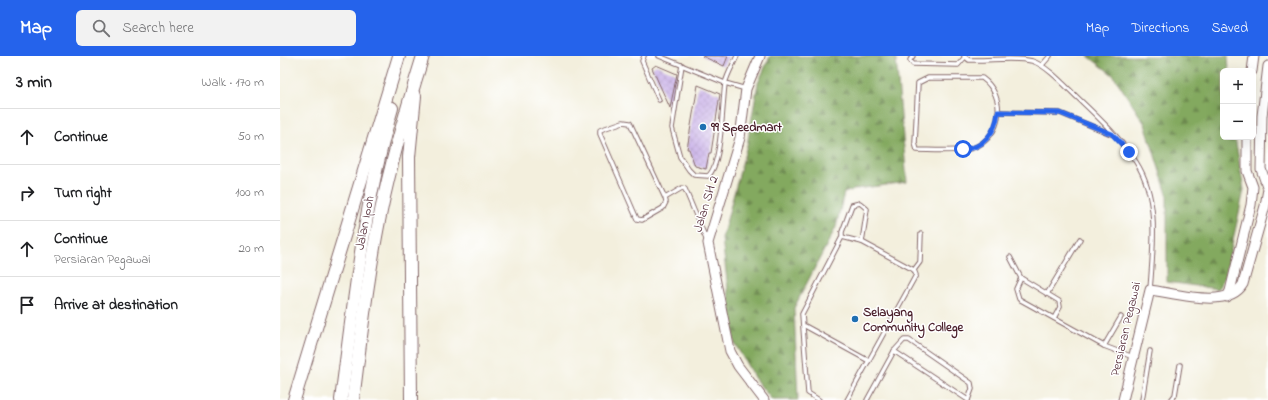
<!DOCTYPE html>
<meta charset="utf-8">
<style>
:root{--surface:#fff;--page:#f2f2f2;--text:#202124;--muted:#757577;--line:#e0e0e0;--accent:#2563eb}
body{margin:0;font-family:"Indie Flower",sans-serif;background:var(--page);color:var(--text)}
.controls{position:absolute;right:12px;top:12px;display:grid;overflow:hidden;border-radius:6px;box-shadow:0 4px 16px #0002}
.controls button{width:36px;height:36px;display:grid;place-items:center;padding:0;border:0;border-bottom:1px solid var(--line);background:var(--surface);color:var(--text);font:20px sans-serif}
.stop{position:absolute;width:12px;height:12px;margin:-9px;border:3px solid #2563eb;border-radius:50%;background:#fff}
.stop.end{background:#2563eb;border-color:#fff;box-shadow:0 1px 4px #0008}
.list{margin:0;padding:0;list-style:none}
h2{display:flex;justify-content:space-between;align-items:center;height:52px;margin:0;padding:0 16px;font-size:17px}
h2 small{font-size:13px;font-weight:400;color:var(--muted)}
.list li{display:grid;grid-template-columns:26px 1fr auto;gap:12px;align-items:center;box-sizing:border-box;height:56px;padding:0 16px;border-top:1px solid var(--line)}
.list b{display:block;font-size:15px;white-space:nowrap}
.list p{margin:0;font-size:13px;white-space:nowrap;color:var(--muted)}
.list em{font-size:13px;font-style:normal;color:var(--muted)}
.icon{flex:none;width:22px;height:22px;fill:none;stroke:currentColor;stroke-width:2;stroke-linecap:round;stroke-linejoin:round}
.map{position:relative;flex:none;width:988px;height:344px;overflow:hidden}
header{display:flex;align-items:center;gap:24px;box-sizing:border-box;height:56px;padding:0 20px;background:var(--accent);color:#fff}
header strong{font-size:19px}
nav{display:flex;gap:22px;margin-inline-start:auto;font-size:14px}
.search{width:280px;height:36px;background:var(--page);display:flex;align-items:center;gap:10px;box-sizing:border-box;padding:0 14px;border-radius:6px;color:var(--muted);font-size:15px}
main{display:flex}
aside{flex:1;background:var(--surface)}
.map>svg:first-child{display:block}
.forest{fill:url(#forest-firs);stroke:#666445}
.building{fill:url(#building-cross-hatch)}
.lines{fill:none;stroke-linecap:round;stroke-linejoin:round}
.lane-casing{stroke:#856869;stroke-width:5.5}
.secondary-casing{stroke:#856869;stroke-width:11}
.highway-casing{stroke:#856869;stroke-width:14}
.lane{stroke:#fff;stroke-width:3.5}
.secondary{stroke:#fff;stroke-width:9}
.highway{stroke:#fff;stroke-width:12}
.route{stroke:#2563eb;stroke-width:5}
.poi-dot{fill:#1f6fb2;stroke:#fff;stroke-width:1.5}
.labels{text-anchor:middle;dominant-baseline:central;stroke-width:3;stroke-linejoin:round;paint-order:stroke}
.poi-label{font-size:13px;font-weight:bold;fill:#4a1f2b;stroke:#fff;text-anchor:start}
.street-label{font-size:13px;fill:#4a1f2b;stroke:#fff}
</style>
<header>
<strong>Map</strong>
<div class="search"><svg class="icon" aria-label="search" viewBox="0 0 24 24"><circle cx="10" cy="10" r="6"/><path d="M15 15l6 6"/></svg>Search here</div>
<nav><a>Map</a><a>Directions</a><a>Saved</a></nav>
</header>
<main>
<aside>
<h2>3 min<small>Walk · 170 m</small></h2>
<ul class="list">
<li><svg class="icon" aria-label="ahead" viewBox="0 0 24 24"><path d="M12 20V5M6 11l6-6 6 6"/></svg><div><b>Continue</b></div><em>50 m</em></li>
<li><svg class="icon" aria-label="right" viewBox="0 0 24 24"><path d="M7 20v-9h11M14 6l5 5-5 5"/></svg><div><b>Turn right</b></div><em>100 m</em></li>
<li><svg class="icon" aria-label="ahead" viewBox="0 0 24 24"><path d="M12 20V5M6 11l6-6 6 6"/></svg><div><b>Continue</b><p>Persiaran Pegawai</p></div><em>20 m</em></li>
<li><svg class="icon" aria-label="arrive" viewBox="0 0 24 24"><path d="M6 21V4h12l-3 4 3 4H6"/></svg><div><b>Arrive at destination</b></div></li>
</ul>
</aside>
<div class="map">
<svg width="988" height="344" viewBox="0 0 988 344">
<defs>
<pattern id="forest-firs" width="22" height="20" patternUnits="userSpaceOnUse"><rect width="22" height="20" fill="#83a95f"/><path d="M5 1l3.5 6h-7zM16 11l3.5 6h-7z" fill="#6d894f"/></pattern>
<pattern id="building-cross-hatch" width="8" height="8" patternUnits="userSpaceOnUse"><rect width="8" height="8" fill="#ceb8ea"/><path d="M0 0l8 8M0 8l8-8" fill="none" stroke="#b29ec9"/></pattern>
</defs>
<rect width="100%" height="100%" fill="#fff"/>
<filter id="ink" filterUnits="userSpaceOnUse"><feTurbulence type="fractalNoise" baseFrequency=".025" numOctaves="2"/><feDisplacementMap in="SourceGraphic" scale="8" xChannelSelector="R" yChannelSelector="G"/><feConvolveMatrix kernelMatrix="1 2 1 2 8 2 1 2 1" color-interpolation-filters="sRGB"/></filter>
<filter id="wash" filterUnits="userSpaceOnUse"><feTurbulence type="fractalNoise" baseFrequency=".012" numOctaves="4" result="noise"/><feDisplacementMap in="SourceGraphic" scale="16" xChannelSelector="R" yChannelSelector="G"/><feGaussianBlur stdDeviation="0.9" result="paint"/><feColorMatrix in="noise" values="0 0 0 0 0 0 0 0 0 0 0 0 0 0 0 0 0 1.4 0 .05"/><feComposite in="paint" operator="in"/></filter>
<g filter="url(#wash)">
<rect width="100%" height="100%" fill="#f3efdd"/>
<!-- forest -->
<g class="forest">
<path d="M490,0H618L616,3L627,126L576,133L564,137L556,171L514,252L518,344H492L475,323L454,286L442,182L467,89L478,27Z"/>
<path d="M808,0H948L949,15H943V81H955L964,134L945,221L938,233L887,226V138L865,68L833,19Z"/>
</g>
<g id="blocks">
<!-- building -->
<g class="building">
<path d="M422,0H448L444,10Z"/>
<path d="M376,9L397,18L390,52L372,12Z"/>
<path d="M418,29L440,38L431,97H429L426,113L415,110L409,93H407Z"/>
</g>
</g>
</g>
<g filter="url(#ink)">
<use href="#blocks" fill-opacity="0" stroke="#856869" stroke-width="1"/>
<g class="lines">
<defs>
<g id="lane">
<path d="M364,0L362,5L379,44"/>
<path d="M379,0L445,27L466,33"/>
<path d="M633,0L630,4L633,8L678,9L685,1"/>
<path d="M684,0L689,4C710,5 732,0 752,5C768,10 787,32 799,43C819,62 841,83 856,106C880,143 873,192 870,234"/>
<path d="M402,9L392,72L400,101L409,114L414,119L428,120C442,109 442,49 445,28C447,19 453,9 457,0"/>
<path d="M762,9L770,0"/>
<path d="M648,22H702C727,40 723,81 693,92C682,96 650,94 637,94L635,87L638,27Z"/>
<path d="M718,56L780,57L831,78"/>
<path d="M385,142L350,67L343,66L320,74V78L357,163L362,164L383,152L386,146L385,142L402,132L405,133L426,183"/>
<path d="M562,181L582,186L634,214L636,219L567,344"/>
<path d="M730,201L741,222L779,245L780,251L774,262"/>
<path d="M634,214L640,206L641,178"/>
<path d="M741,222L736,233L739,243L824,290L853,301"/>
<path d="M767,238L800,183"/>
<path d="M525,270L589,305"/>
<path d="M824,290L841,261"/>
<path d="M614,295L688,344"/>
<path d="M539,344L528,337L522,258L562,181V176L572,149L580,147L587,153L582,186"/>
<path d="M587,344L614,295L624,284H629L691,327L692,333L688,344"/>
<path d="M862,344L870,295"/>
<path d="M891,344L895,339L900,309"/>
</g>
<g id="secondary">
<path d="M480,0L466,33L460,82L428,187L450,295L458,310L484,344"/>
<path d="M972,15L974,0"/>
<path d="M947,241L950,235L971,149L973,131L967,115V81"/>
<path d="M843,344L870,234C895,237 948,254 963,228L985,150L988,133L981,113L982,60L988,10"/>
</g>
<g id="highway">
<path d="M14,344L119,0"/>
<path d="M61,344C74,246 84,147 112,52"/>
<path d="M73,344C81,281 88,217 101,155C112,102 127,51 143,0"/>
<path d="M131,344L129,101L135,40"/>
</g>
</defs>
<!-- lane casing -->
<use href="#lane" class="lane-casing"/>
<!-- secondary casing -->
<use href="#secondary" class="secondary-casing"/>
<!-- highway casing -->
<use href="#highway" class="highway-casing"/>
<!-- lane -->
<use href="#lane" class="lane"/>
<!-- secondary -->
<use href="#secondary" class="secondary"/>
<!-- highway -->
<use href="#highway" class="highway"/>
</g>
</g>
<g class="lines" filter="url(#ink)">
<!-- route -->
<path class="route" d="M683,93C704,93 716,75 718,56L780,57L832,78L849,96"/>
</g>
<!-- markers -->
<g class="poi-dot">
<circle cx="423" cy="71" r="4"/>
<circle cx="575" cy="263" r="4"/>
</g>
<g class="labels">
<!-- poi labels -->
<g class="poi-label">
<text x="431" y="71">99 Speedmart</text>
<text x="583" y="256">Selayang<tspan x="583" dy="15">Community College</tspan></text>
</g>
<!-- street labels -->
<g class="street-label">
<text transform="translate(426 148) rotate(-73)">Jalan SH 2</text>
<text transform="translate(85 167) rotate(-79)">Jalan Ipoh</text>
<text transform="translate(846 273) rotate(-77)">Persiaran Pegawai</text>
</g>
</g>
</svg>
<div class="controls">
<button>+</button>
<button>−</button>
</div>
<div class="stop" style="left:683px;top:93px"></div>
<div class="stop end" style="left:849px;top:96px"></div>
</div>
</main>
